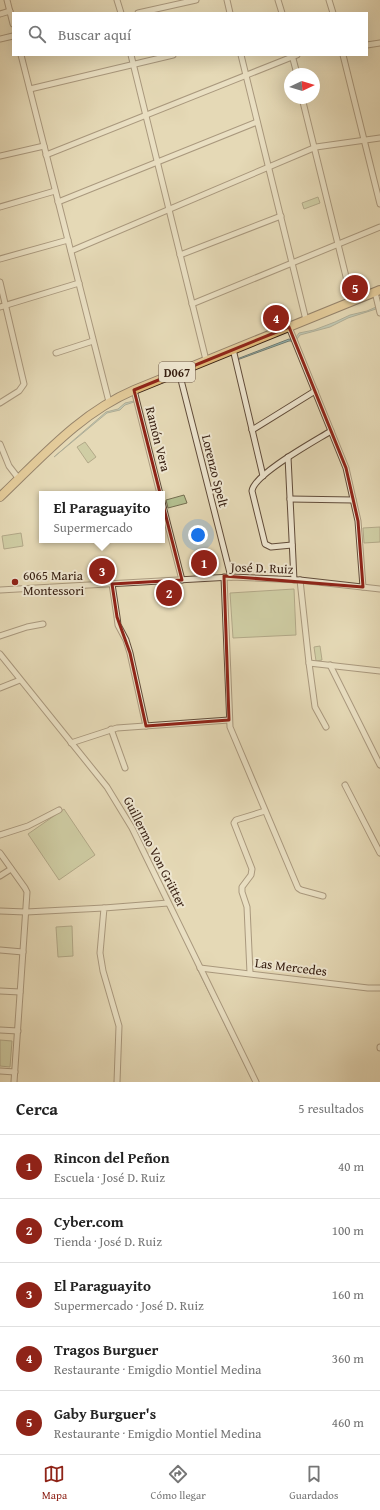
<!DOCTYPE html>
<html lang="es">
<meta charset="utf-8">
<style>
:root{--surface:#fff;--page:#f2f2f2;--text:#222;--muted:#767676;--line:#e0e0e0;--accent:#8f2418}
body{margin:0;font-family:"Gentium Book Plus",serif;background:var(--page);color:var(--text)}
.compass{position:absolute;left:284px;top:68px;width:36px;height:36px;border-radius:50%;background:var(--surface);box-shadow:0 4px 16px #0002;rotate:86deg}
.you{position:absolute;left:198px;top:535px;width:14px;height:14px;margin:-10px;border:3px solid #fff;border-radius:50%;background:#1a73e8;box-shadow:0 0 0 6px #1a73e833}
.badge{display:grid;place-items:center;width:26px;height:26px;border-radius:50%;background:var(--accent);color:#fff;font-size:13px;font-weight:700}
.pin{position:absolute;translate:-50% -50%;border:2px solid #fff;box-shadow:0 1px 4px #0006}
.popup{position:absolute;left:39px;top:491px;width:126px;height:52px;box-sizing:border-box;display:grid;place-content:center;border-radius:0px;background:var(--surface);filter:drop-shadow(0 1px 3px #0005);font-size:13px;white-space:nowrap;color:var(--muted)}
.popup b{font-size:15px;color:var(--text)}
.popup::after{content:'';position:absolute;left:50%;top:100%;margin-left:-8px;border:8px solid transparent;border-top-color:var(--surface)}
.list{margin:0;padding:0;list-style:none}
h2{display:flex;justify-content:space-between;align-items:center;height:52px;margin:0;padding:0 16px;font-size:17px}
h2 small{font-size:13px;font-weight:400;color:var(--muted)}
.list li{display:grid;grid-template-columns:26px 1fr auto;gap:12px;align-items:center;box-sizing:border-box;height:64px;padding:0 16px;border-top:1px solid var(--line)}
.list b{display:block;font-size:15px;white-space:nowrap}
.list p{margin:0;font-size:13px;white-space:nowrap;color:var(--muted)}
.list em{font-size:13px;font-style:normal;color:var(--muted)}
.icon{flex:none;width:22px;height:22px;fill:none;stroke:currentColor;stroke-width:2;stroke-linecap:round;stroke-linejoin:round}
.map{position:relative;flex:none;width:380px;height:1082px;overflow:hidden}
.search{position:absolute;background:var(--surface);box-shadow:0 4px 16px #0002;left:12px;right:12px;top:12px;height:44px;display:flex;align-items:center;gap:10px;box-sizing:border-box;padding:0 14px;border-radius:0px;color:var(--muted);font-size:15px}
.sheet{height:372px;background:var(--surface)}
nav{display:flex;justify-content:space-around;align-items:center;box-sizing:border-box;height:56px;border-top:1px solid var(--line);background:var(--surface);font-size:11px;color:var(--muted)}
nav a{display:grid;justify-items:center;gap:2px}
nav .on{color:var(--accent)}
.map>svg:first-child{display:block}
.green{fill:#b3bf8f;stroke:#746e50}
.water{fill:#97b9b4;stroke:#707b72}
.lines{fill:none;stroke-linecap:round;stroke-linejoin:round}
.street-casing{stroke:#614c3a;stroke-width:7}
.primary-casing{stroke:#351d10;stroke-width:10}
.street{stroke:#eee6d0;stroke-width:5}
.primary{stroke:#e2bc7b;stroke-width:8}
.marked{fill:none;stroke:#8f2418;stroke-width:3;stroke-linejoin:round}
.poi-dot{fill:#8f2418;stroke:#eee6d0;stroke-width:1.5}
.labels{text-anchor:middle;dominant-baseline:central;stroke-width:4;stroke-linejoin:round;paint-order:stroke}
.shield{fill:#eee6d0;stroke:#6c594a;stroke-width:1}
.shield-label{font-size:12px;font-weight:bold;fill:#351d10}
.street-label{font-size:13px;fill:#351d10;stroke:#eee6d0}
.poi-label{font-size:13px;fill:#351d10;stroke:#eee6d0;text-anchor:start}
</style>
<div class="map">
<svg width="380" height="1082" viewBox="0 0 380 1082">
<rect width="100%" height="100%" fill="#e5d9b6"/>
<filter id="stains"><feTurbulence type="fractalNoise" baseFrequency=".005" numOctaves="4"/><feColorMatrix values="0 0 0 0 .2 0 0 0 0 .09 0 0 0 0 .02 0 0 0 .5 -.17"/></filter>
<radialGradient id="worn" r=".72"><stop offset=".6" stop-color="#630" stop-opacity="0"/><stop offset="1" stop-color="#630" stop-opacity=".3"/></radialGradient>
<!-- green -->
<g class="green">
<path d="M318,197L320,203L304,209L302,203Z"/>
<path d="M85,442L96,457L88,463L77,447Z"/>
<path d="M184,495L187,503L168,508L166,500Z"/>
<path d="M380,527V542L364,543L363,528Z"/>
<path d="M21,533L23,546L4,549L2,536Z"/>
<path d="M294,589L296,635L233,638L230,593Z"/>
<path d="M320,646L322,660L316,661L314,647Z"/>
<path d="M64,809L95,855L59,880L28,834Z"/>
<path d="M72,926L73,956L58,957L56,927Z"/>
<path d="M0,1040L12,1041L10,1067L0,1066Z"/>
</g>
<!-- water -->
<g class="water">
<path d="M376,307V309L348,318L330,327L300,335L297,339L296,337L299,333L314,330L335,322L350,315L367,311Z"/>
<path d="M289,339L292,340V341H289L237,360V359Z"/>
<path d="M134,401V402L125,405L120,410L107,413L54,457L106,412L118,409L125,403Z"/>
<path d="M198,967L253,1082L197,968Z"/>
</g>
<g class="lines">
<defs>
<g id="street">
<path d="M7,0L13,24"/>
<path d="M117,0L121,13"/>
<path d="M227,0L230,13"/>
<path d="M278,0L282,13"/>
<path d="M329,0L333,13"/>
<path d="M138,13L196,0"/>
<path d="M0,14L10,11"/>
<path d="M0,39L13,36"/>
<path d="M367,45L380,43"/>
<path d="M21,55L109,402"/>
<path d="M131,55L206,360"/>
<path d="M241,55L306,320"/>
<path d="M292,55L297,74"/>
<path d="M343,55L380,204"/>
<path d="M30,89L173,55"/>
<path d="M302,98L352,301"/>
<path d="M46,155L297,55"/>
<path d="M0,156L44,146"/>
<path d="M58,202L257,122"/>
<path d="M0,207L55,191"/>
<path d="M71,251L316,147L380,138"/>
<path d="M180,255L281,216"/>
<path d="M0,259L68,240"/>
<path d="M0,282L24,384L19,391L0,403"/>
<path d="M375,292L380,313"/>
<path d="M192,304L380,227"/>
<path d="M0,307L79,283"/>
<path d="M289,327L346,468L358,521L363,587"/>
<path d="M233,349L263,476"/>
<path d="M56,353L93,341"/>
<path d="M179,372L231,577"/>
<path d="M134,390L160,494"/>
<path d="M252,430L315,391"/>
<path d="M0,444L9,466L19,479"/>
<path d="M288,457L294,580"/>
<path d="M290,499L353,500"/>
<path d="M162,502L182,580"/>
<path d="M292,545L271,547L265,544L252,491C254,474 315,441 331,431"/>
<path d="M224,577L230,727L298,888L301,890L323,896"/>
<path d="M300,580L309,663L315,707L326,727"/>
<path d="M112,584L117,617L118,625L126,640L130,653L146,726"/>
<path d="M0,590L231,577L300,580L380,589"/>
<path d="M0,636L27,627L43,624"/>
<path d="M0,654L107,787L132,828L256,1082"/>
<path d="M309,663L380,671"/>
<path d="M330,665L380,765"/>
<path d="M0,688L20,680"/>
<path d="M111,729L125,768"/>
<path d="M71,743L117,728L229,720"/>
<path d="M345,785L380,853"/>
<path d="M0,835L28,826L59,810"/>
<path d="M0,853L25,888L27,892L14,1082"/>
<path d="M0,876L11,869"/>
<path d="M0,911L26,912L104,908"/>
<path d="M0,950L23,952"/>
<path d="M200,968L368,988H380"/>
<path d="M250,973L247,907L242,892V887L251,875L252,869L234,823L236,820L265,811"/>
<path d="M0,991L20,992"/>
<path d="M0,1030L18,1031"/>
<path d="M380,1048V1047"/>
<path d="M0,1071L15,1072"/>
<path d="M117,1082L119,1026L103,971L100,953L104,908L168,903"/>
</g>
<path id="primary" d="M0,497C42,457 80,413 134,390L380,290"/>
</defs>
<!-- street casing -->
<use href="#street" class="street-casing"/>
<!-- primary casing -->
<use href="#primary" class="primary-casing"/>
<!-- street -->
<use href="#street" class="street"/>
<!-- primary -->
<use href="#primary" class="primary"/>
</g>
<!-- marked area -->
<path d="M0 0H380V1082H0ZM289,327L346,468L358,521L363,587L224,576L229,720L146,726L130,653L117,617L112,584L182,580L134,390Z" fill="#e5d9b6" fill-opacity=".55" fill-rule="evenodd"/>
<path class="marked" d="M289,327L346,468L358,521L363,587L224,576L229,720L146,726L130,653L117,617L112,584L182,580L134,390Z"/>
<!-- markers -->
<circle class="poi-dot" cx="15" cy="582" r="4"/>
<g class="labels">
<!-- shield labels -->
<rect class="shield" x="159" y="362" width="36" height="20" rx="3"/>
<g class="shield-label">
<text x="177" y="372">D067</text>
</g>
<!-- street labels -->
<g class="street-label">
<text transform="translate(158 439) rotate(76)">Ramón Vera</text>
<text transform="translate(215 471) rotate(76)">Lorenzo Spelt</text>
<text transform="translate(262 568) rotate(2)">José D. Ruiz</text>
<text transform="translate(155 852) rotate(63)">Guillermo Von Grütter</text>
<text transform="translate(291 967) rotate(7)">Las Mercedes</text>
</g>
<!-- poi labels -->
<g class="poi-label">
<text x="23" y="575">6065 Maria<tspan x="23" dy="15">Montessori</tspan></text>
</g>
</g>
<rect width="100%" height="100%" filter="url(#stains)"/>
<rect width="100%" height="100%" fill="url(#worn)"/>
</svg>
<svg class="compass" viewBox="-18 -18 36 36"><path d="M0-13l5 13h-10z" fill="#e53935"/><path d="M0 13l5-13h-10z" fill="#767676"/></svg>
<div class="you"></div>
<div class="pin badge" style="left:204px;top:563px">1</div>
<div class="pin badge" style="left:169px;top:593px">2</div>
<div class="pin badge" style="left:102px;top:571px">3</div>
<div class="popup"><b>El Paraguayito</b>Supermercado</div>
<div class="pin badge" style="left:276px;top:318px">4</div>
<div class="pin badge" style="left:355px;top:288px">5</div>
<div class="search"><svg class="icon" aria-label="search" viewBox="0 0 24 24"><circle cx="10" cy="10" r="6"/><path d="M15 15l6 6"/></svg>Buscar aquí</div>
</div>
<section class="sheet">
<h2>Cerca<small>5 resultados</small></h2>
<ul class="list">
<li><span class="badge">1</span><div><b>Rincon del Peñon</b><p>Escuela · José D. Ruiz</p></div><em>40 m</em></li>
<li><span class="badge">2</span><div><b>Cyber.com</b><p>Tienda · José D. Ruiz</p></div><em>100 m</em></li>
<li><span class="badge">3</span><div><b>El Paraguayito</b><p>Supermercado · José D. Ruiz</p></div><em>160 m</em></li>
<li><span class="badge">4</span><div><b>Tragos Burguer</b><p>Restaurante · Emigdio Montiel Medina</p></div><em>360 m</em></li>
<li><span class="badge">5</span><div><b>Gaby Burguer's</b><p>Restaurante · Emigdio Montiel Medina</p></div><em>460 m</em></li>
</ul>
</section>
<nav>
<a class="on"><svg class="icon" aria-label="map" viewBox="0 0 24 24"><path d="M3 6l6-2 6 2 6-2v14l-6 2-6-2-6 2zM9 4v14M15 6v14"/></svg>Mapa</a>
<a><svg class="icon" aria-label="directions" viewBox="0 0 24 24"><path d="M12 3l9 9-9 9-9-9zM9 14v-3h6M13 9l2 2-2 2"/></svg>Cómo llegar</a>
<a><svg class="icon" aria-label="saved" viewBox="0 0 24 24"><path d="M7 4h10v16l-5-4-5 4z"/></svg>Guardados</a>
</nav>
